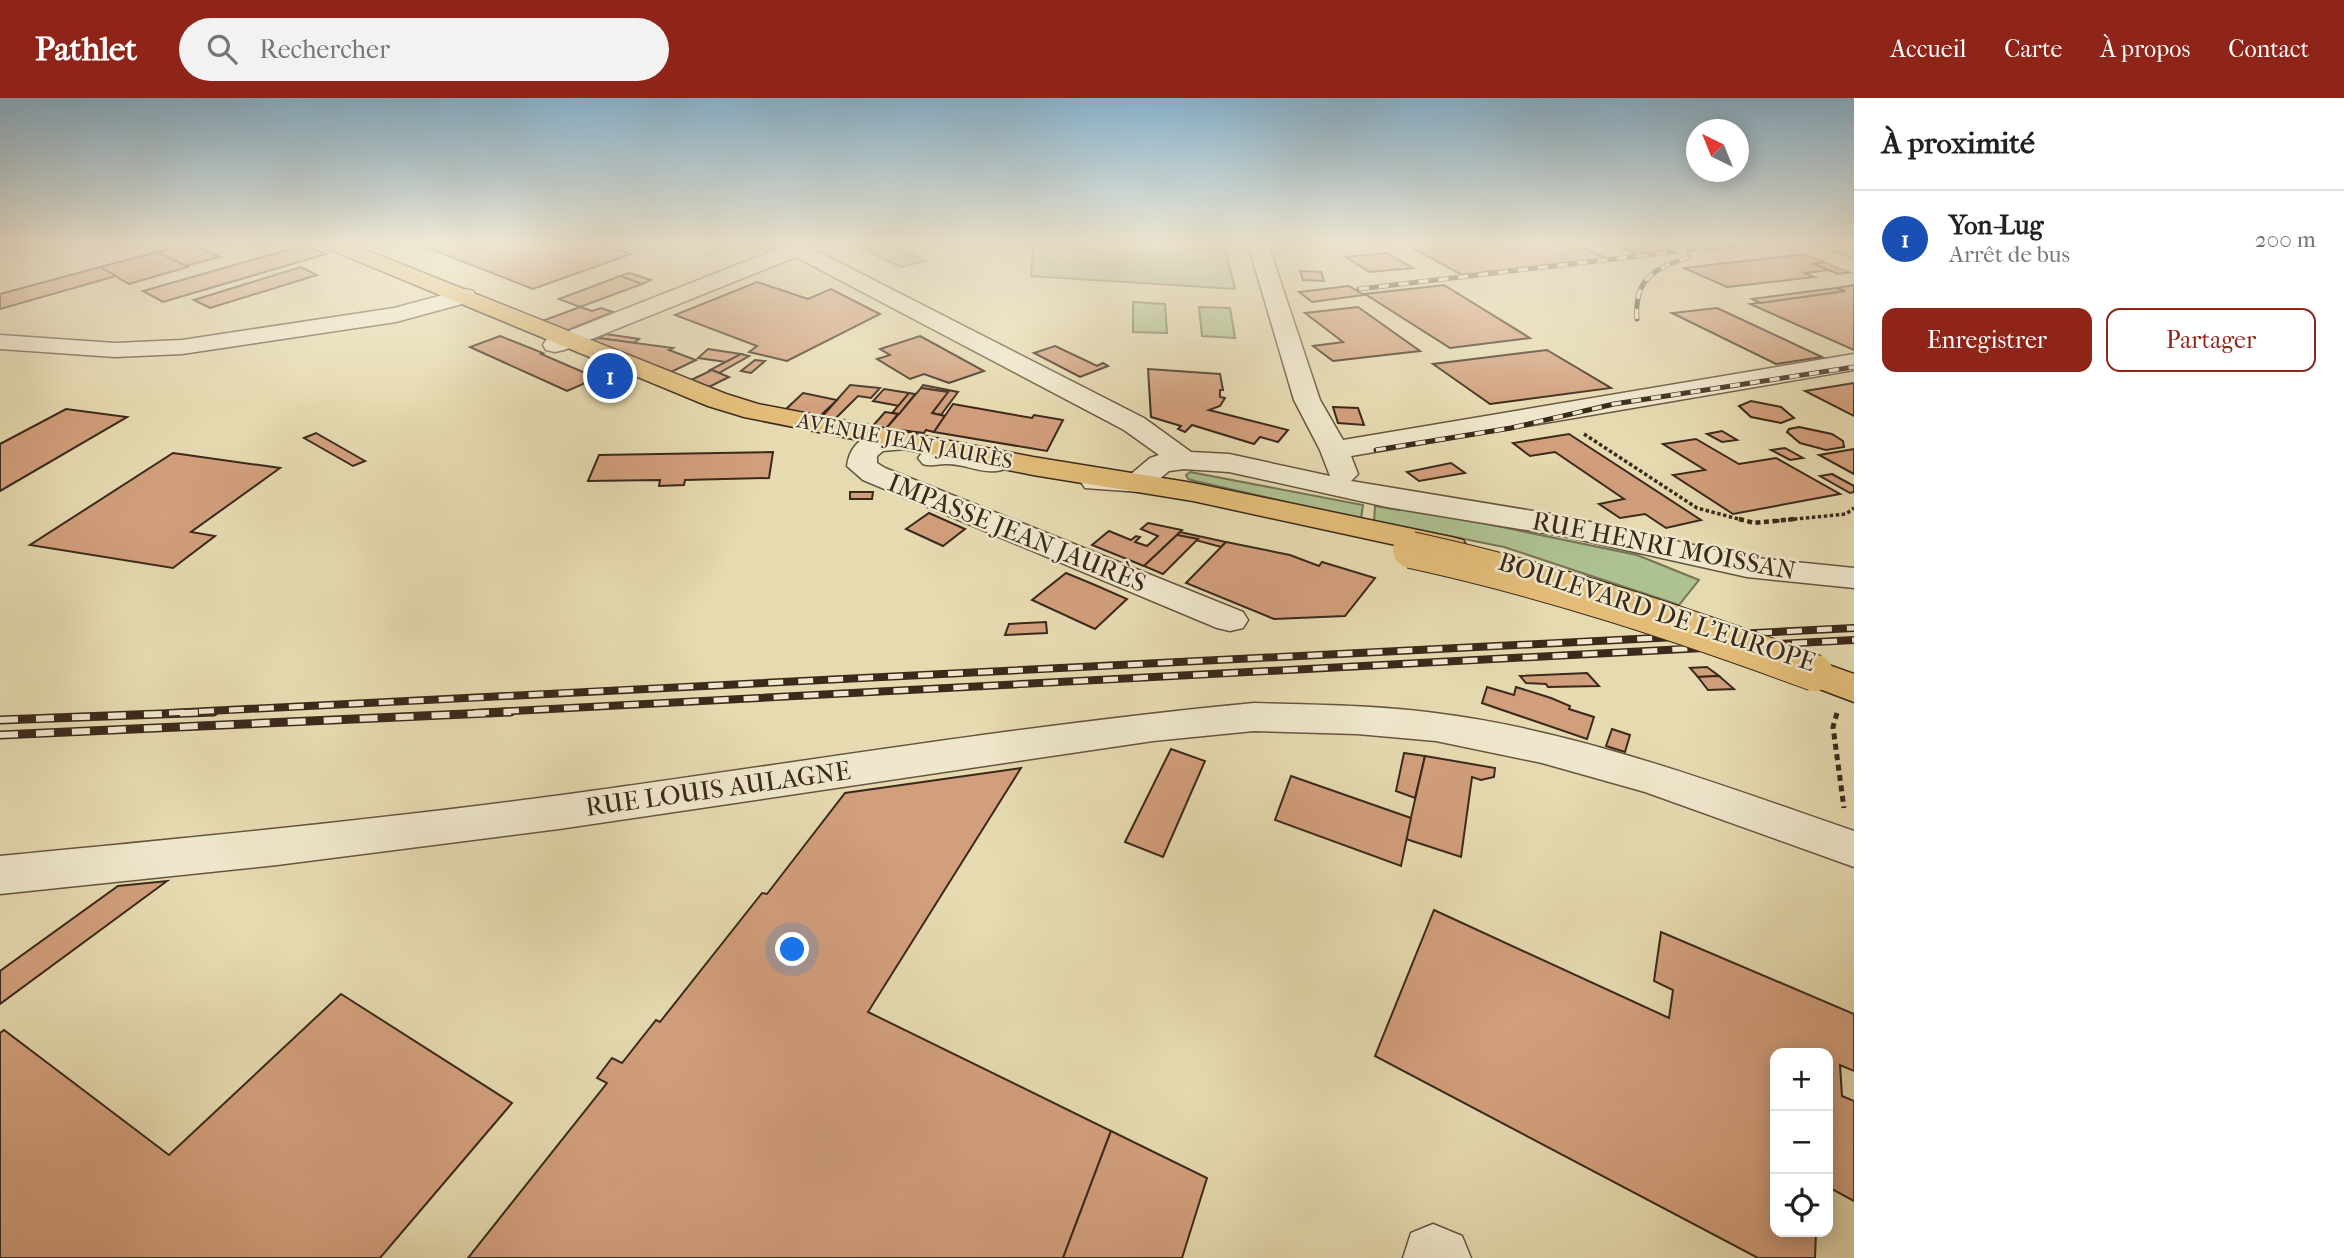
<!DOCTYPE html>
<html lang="fr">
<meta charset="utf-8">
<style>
:root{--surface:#fff;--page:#f2f2f2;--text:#202124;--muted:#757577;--line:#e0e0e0;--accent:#8f2418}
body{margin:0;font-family:"IM FELL French Canon",serif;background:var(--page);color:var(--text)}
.controls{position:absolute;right:21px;bottom:21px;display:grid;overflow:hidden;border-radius:14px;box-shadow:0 4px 18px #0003}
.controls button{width:63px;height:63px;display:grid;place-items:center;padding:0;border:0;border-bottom:2px solid var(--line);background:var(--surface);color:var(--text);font:35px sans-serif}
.compass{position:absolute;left:1686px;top:21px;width:63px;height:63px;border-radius:50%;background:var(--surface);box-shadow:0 4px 18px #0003;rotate:317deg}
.you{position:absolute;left:793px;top:852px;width:24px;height:24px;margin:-18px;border:5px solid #fff;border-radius:50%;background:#1a73e8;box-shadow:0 0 0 10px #1a73e833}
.badge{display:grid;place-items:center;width:46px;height:46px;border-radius:50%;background:var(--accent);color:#fff;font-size:23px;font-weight:700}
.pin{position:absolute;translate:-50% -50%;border:4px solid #fff;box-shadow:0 2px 7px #0006}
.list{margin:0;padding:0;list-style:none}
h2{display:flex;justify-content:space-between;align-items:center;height:91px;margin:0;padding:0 28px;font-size:30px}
h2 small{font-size:23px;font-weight:400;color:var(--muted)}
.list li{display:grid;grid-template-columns:46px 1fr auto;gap:21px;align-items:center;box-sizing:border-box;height:98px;padding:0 28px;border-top:2px solid var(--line)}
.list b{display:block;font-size:26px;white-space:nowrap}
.list p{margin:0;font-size:23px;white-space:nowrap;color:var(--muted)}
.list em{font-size:23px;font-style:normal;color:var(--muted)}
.actions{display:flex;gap:14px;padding:21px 28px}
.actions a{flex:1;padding:16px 0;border:2px solid var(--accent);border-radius:14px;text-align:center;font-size:24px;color:var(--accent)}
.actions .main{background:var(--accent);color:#fff}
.icon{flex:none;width:38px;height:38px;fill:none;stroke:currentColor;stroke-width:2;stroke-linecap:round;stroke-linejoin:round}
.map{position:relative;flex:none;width:1854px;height:1160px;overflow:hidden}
header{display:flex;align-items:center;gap:42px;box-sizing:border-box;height:98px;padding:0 35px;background:var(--accent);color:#fff}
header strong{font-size:33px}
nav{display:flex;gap:38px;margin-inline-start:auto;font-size:24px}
.search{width:490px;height:63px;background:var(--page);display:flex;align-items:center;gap:18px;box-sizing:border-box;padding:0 24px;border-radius:38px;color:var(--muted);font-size:26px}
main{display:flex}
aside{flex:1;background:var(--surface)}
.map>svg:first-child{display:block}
.green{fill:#aec190;stroke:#747556;stroke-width:2}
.building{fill:#d29f7c;stroke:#3b291b;stroke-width:2}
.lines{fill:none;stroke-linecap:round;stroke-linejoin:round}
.minor-casing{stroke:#665540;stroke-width:3}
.major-casing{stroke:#3b291b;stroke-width:3}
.path-far2{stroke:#3b291b;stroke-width:3.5;stroke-dasharray:3.5 2.5;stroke-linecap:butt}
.path-far1{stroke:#3b291b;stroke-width:4.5;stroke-dasharray:5 3.5;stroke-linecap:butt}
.path{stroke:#3b291b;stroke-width:5;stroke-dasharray:6 4.5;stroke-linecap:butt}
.minor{fill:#efe7cc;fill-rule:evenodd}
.major{fill:#e3bd78;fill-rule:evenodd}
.rail-far2-casing{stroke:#3b291b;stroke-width:5}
.rail-far1-casing{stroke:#3b291b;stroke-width:8}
.rail-casing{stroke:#3b291b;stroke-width:9}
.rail-far2{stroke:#efe7cc;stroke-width:3.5;stroke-dasharray:10;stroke-linecap:butt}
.rail-far1{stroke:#efe7cc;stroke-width:5;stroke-dasharray:15;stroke-linecap:butt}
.rail{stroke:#efe7cc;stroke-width:6;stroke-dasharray:18;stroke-linecap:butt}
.major-bridge-casing{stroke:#3b291b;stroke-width:38;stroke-linecap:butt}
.major-bridge{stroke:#e3bd78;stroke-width:36}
.labels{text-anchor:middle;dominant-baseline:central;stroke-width:5;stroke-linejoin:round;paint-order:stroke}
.far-street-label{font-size:21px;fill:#3b291b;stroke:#efe7cc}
.street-label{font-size:26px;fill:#3b291b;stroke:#efe7cc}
</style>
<header>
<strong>Pathlet</strong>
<div class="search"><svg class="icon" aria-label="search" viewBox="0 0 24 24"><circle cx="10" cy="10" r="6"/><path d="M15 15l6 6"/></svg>Rechercher</div>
<nav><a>Accueil</a><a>Carte</a><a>À propos</a><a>Contact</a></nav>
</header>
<main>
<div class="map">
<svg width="1854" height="1160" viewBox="0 0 1854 1160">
<rect width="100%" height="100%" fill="#e6dab0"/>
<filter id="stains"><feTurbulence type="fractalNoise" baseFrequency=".00286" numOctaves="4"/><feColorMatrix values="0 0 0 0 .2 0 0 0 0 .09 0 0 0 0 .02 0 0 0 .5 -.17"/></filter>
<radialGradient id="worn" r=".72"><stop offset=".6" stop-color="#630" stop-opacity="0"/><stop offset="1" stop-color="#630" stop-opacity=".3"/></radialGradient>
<!-- green -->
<g class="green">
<path d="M875,146H889L925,163L901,169L861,150Z"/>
<path d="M1034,146H1224L1235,191L1031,178Z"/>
<path d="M1133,204L1165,206L1167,235L1133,234Z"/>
<path d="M1199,209L1230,210L1235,240L1202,238Z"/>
<path d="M1190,374L1363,407L1361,421L1195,383L1188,381L1186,377Z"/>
<path d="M1375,408L1399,412L1400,408L1637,457L1699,482L1679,507L1504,449L1374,423Z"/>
</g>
<!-- building -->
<g class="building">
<path d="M187,146H192L220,159L185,168L157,154Z"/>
<path d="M418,146H601L631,156L533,191Z"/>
<path d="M1405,146H1576L1606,160L1462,177Z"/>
<path d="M1615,146H1719L1636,156Z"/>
<path d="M305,147L326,156L163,204L143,193Z"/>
<path d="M157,154L188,169L129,186L100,169Z"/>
<path d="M1387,155L1413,170L1370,174L1345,159Z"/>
<path d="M1805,156L1826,164L1814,166L1829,172L1805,175L1814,179L1727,189L1684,170Z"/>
<path d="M1826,164L1852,174L1838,176L1814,166Z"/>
<path d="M100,169L116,178L0,211V196Z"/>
<path d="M301,169L317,177L210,210L194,202Z"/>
<path d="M1300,173L1321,174L1324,183L1303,182Z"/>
<path d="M629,175L651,182L642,186L620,178Z"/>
<path d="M620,178L642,186L580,209L559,201Z"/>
<path d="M757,184L808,201L831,191L880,216L787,263L749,254L757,248L675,217Z"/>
<path d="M1444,187L1530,240L1450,250L1365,196Z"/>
<path d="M1854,187V252L1750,206L1845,193L1836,190Z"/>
<path d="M1349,188L1364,197L1312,204L1299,194Z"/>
<path d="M1836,190L1845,193L1760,205L1752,201Z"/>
<path d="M580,209L592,213L601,210L613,214L566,233L542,223Z"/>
<path d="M1358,209L1420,253L1333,263L1313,248L1343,244L1305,215Z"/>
<path d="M1717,210L1822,259L1776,266L1672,215Z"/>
<path d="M606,236L639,241L634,245L598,240Z"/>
<path d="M500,238L543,255L541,256L597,280L567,293L470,249Z"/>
<path d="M920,238L984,273L949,285L924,276L910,281L877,261L890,257L880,251Z"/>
<path d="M598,240L673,250L669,252L696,262L669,275L589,243Z"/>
<path d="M1055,248L1097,268L1103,265L1108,268L1080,279L1034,255Z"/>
<path d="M708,251L741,256L726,264L698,260Z"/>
<path d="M1547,252L1611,290L1490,306L1433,266Z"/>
<path d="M741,256L749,258L719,275L710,272Z"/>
<path d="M755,262L765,263L751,275L741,273Z"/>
<path d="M1148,271L1220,276L1223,292H1220V299L1225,300L1220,308L1209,312L1288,332L1278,344L1260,339L1254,346L1192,327L1185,334L1178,331L1181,328L1151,319Z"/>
<path d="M712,272L729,279L709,289L691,282Z"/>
<path d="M1854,285V318L1805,293Z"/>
<path d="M850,287L880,290L871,300L858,298L833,323L820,321Z"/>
<path d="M923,287L958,294L941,317L932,315L948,294L921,290Z"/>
<path d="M921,290L948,294L932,315L945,318L934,334L926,332L924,335L901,332L898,335L884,333Z"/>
<path d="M884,291L909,295L899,308L873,303Z"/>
<path d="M803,295L837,302L818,320L784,313Z"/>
<path d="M909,295L915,296L899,316L892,315Z"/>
<path d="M1751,303L1781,309L1794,320L1781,325L1751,319L1739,308Z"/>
<path d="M953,306L1032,320L1034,317L1063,322L1047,353L934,334Z"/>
<path d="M1333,309L1358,310L1364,327L1338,325Z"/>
<path d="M66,311L127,319L0,393V346Z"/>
<path d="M885,314L898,316L884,333L871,330Z"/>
<path d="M1799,329L1832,336L1843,343L1844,349L1826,352L1800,345L1787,334L1789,331Z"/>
<path d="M1722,333L1737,342L1722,344L1707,336Z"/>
<path d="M316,335L365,363L353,368L304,340Z"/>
<path d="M1569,336L1701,422L1666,430L1645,416L1620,420L1599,406L1624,401L1555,354L1530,358L1513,345Z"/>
<path d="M1696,341L1739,366L1776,360L1840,396L1733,416L1673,377L1705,372L1663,346Z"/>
<path d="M1785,350L1803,360L1790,362L1771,352Z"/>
<path d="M1854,351V376L1819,357Z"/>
<path d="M773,354L769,380L685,382L684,387L659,388L660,382L588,383L599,357Z"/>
<path d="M173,355L280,370L191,434L215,438L173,470L30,447Z"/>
<path d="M1451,365L1465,375L1419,383L1407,374Z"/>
<path d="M1832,376L1854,388V394L1850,395L1820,378Z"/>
<path d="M850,394H873L872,401H850Z"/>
<path d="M929,415L965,431L943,448L906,431Z"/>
<path d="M1148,425L1182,432L1144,468L1092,447L1109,433L1131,442L1136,438L1140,439L1135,444L1147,448L1158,438L1141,431Z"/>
<path d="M1180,434L1226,444L1221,449L1177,437Z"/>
<path d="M1177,437L1198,441L1163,476L1144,468Z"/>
<path d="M1226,444L1290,457L1319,468L1322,464L1375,480L1345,518L1274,521L1186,485Z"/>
<path d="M1066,475L1095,487L1127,501L1095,531L1032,502Z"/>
<path d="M1046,524L1047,535L1005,537L1009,526Z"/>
<path d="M1707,569L1719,578L1698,579L1690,570Z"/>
<path d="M1587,575L1599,588L1548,589L1546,586L1526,585L1520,578Z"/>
<path d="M1719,578L1734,591L1708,592L1698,579Z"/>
<path d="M1487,589L1514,597L1516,589L1551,600L1570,608L1569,611L1594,619L1587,641L1482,605Z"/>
<path d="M1612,631L1630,637L1625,654L1606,648Z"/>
<path d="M1171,651L1205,663L1163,759L1125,744Z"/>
<path d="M1404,655L1425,658L1415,700L1396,693Z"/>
<path d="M1425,658L1495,670L1494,679L1481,682L1472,679L1461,759L1406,741Z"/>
<path d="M1021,670L868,914L1111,1033L1063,1160H468L607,985L597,980L612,960L622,965L656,922L660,924L762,795L767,796L845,695Z"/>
<path d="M1291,678L1411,720L1401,768L1275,722Z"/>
<path d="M167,783L0,906V873L118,788Z"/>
<path d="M1434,812L1669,920L1673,892L1654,883L1661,834L1854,916V973L1840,967L1842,998L1854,1003V1103L1828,1089V955H1775V1134H1816L1815,1160H1758L1375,958Z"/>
<path d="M341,896L512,1005L380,1160H0V935L4,932L169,1057Z"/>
<path d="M1111,1033L1207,1080L1182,1160H1063Z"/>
</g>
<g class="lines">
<defs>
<g id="minor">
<path d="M777,146H819L813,151L1144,320L1191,354L1229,356L1330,378L1320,352L1294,302L1248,146H1268L1320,302L1343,342L1854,256V272L1351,358L1358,376L1351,383L1563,418L1747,459L1854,470V490L1747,479L1563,438L1387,409L1229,374L1184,371L1169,373L1157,383L1151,391L1140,394L1085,390L1081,384L1085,378L1096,375L1131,376L1150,360L1159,357L1124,332L796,159L564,252L555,254L546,252L543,247L546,242L780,150Z"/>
<path d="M1787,146H1815L1854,162V175L1790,150Z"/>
<path d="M465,191L473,193L476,198L473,203L396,224L182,256L115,259L0,251V237L115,245L182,242L394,210Z"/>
<path d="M876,335L916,338L920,344L916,350L883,353L877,358V365L885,370L1243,514L1248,522L1243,530L1230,533L1217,530L863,382L847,368C849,351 859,340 876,335Z"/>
<path d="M945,348L1002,360L1007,366L1002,372C982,377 965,365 945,366C936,366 932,369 923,366L918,360L923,354Z"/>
<path d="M1254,605C1314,607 1375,607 1435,615C1579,633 1717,686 1854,733V769L1645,694L1542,665L1436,643L1357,636L1254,633L1153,643L559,731L277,767L0,796V758C187,740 375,722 562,697C792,666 1022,627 1254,605Z"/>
<path d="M1433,1126L1462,1138L1471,1160H1403L1411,1135Z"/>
</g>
<g id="major">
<path d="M323,146H351L726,296L758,306L1033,359L1193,385L1451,439L1463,442L1467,449L1463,456L1451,459L1193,403L1033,377L744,319L708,308L326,150Z"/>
<path d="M1815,562L1854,576V604L1801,584L1796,575L1801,566Z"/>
</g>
</defs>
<!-- minor casing -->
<use href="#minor" class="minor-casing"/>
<!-- major casing -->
<use href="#major" class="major-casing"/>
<!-- path-far2 -->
<g class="path-far2">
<path d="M1584,336L1697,410L1746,423"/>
<path d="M1776,423L1846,416L1854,410"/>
</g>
<!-- path-far1 -->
<path class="path-far1" d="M1739,421L1754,425L1794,421"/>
<!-- path -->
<path class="path" d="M1837,615L1833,629L1844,710"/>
<!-- minor -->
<use href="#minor" class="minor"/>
<!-- major -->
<use href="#major" class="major"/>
<defs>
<g id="rail-far2">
<path d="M1359,191L1741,146"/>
<path d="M1637,221C1634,180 1654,171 1689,159"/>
<path d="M1376,352L1511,330L1614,306L1854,269"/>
</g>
<g id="rail-far1">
<path d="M169,615L1854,530"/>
<path d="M474,615L1854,542"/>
</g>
<g id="rail">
<path d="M0,622L214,614"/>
<path d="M0,637L511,614"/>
</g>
</defs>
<!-- rail-far2 casing -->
<use href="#rail-far2" class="rail-far2-casing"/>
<!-- rail-far1 casing -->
<use href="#rail-far1" class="rail-far1-casing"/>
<!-- rail casing -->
<use href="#rail" class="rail-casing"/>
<!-- rail-far2 -->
<use href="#rail-far2" class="rail-far2"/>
<!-- rail-far1 -->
<use href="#rail-far1" class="rail-far1"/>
<!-- rail -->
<use href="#rail" class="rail"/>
<defs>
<path id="major-bridge" d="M1411,452C1549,482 1682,526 1815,575"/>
</defs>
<!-- major-bridge casing -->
<use href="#major-bridge" class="major-bridge-casing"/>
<!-- major-bridge -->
<use href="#major-bridge" class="major-bridge"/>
</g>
<!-- sky -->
<linearGradient id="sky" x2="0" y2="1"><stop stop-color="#88b6d3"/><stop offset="0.47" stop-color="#f4eedb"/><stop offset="1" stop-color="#f4eedb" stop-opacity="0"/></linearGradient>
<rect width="1854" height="309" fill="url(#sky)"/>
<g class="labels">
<!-- far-street labels -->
<g class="far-street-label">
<text transform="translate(905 343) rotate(11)">AVENUE JEAN JAURÈS</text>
</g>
<!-- street labels -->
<g class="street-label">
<text transform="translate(1017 435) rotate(22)">IMPASSE JEAN JAURÈS</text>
<text transform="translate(1664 448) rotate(11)">RUE HENRI MOISSAN</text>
<text transform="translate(1657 514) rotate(18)">BOULEVARD DE L'EUROPE</text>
<text transform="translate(718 691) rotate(-8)">RUE LOUIS AULAGNE</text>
</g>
</g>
<rect width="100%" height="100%" filter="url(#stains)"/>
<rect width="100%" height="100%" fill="url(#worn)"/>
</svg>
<div class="controls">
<button>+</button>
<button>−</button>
<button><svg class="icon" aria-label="locate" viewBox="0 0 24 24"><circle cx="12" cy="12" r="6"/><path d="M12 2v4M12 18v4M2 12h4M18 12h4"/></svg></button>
</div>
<svg class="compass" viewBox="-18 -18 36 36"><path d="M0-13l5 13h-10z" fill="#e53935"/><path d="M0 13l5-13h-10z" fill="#757577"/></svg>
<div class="you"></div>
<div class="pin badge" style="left:610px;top:278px;background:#1a4fb4">1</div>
</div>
<aside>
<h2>À proximité<small></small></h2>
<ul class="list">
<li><span class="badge" style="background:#1a4fb4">1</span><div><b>Yon-Lug</b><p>Arrêt de bus</p></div><em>200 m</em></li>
</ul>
<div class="actions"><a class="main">Enregistrer</a><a>Partager</a></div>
</aside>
</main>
